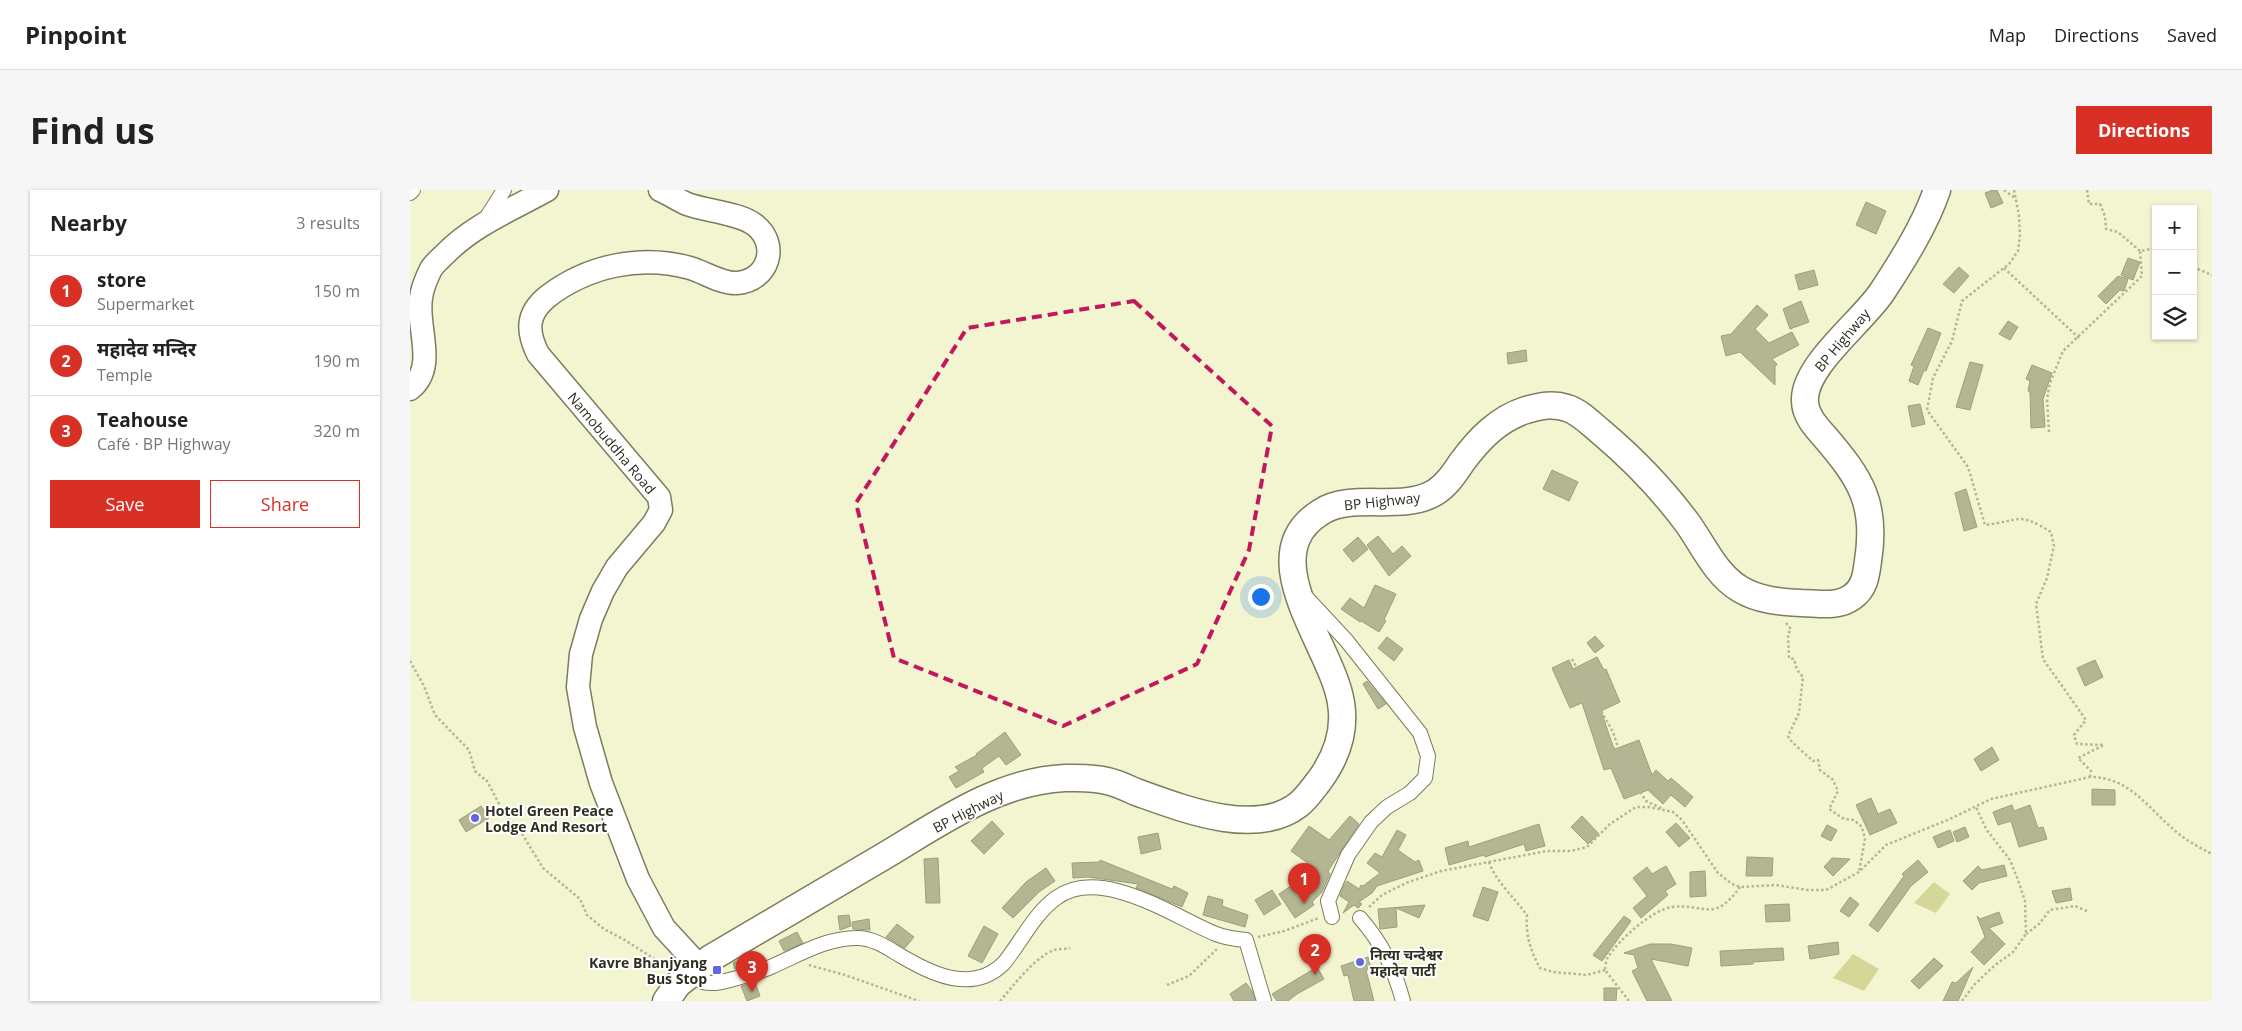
<!DOCTYPE html>
<meta charset="utf-8">
<style>
:root{--surface:#fff;--page:#f6f6f6;--text:#222;--muted:#767676;--line:#e0e0e0;--accent:#d93025}
body{margin:0;font-family:"Open Sans","Noto Sans Devanagari",sans-serif;background:var(--page);color:var(--text)}
.controls{position:absolute;right:15px;top:15px;display:grid;overflow:hidden;border-radius:0px;box-shadow:0 1px 4px #0004}
.controls button{width:45px;height:45px;display:grid;place-items:center;padding:0;border:0;border-bottom:1px solid var(--line);background:var(--surface);color:var(--text);font:25px sans-serif}
.you{position:absolute;left:850px;top:406px;width:18px;height:18px;margin:-12px;border:4px solid #fff;border-radius:50%;background:#1a73e8;box-shadow:0 0 0 8px #1a73e833}
.badge{display:grid;place-items:center;width:32px;height:32px;border-radius:50%;background:var(--accent);color:#fff;font-size:16px;font-weight:700}
.pin{position:absolute;translate:-50% -41px;filter:drop-shadow(0 1px 2px #0008)}
.pin::after{content:'';position:absolute;top:26px;width:18px;height:15px;background:inherit;clip-path:polygon(0 0,100% 0,50% 100%)}
.list{margin:0;padding:0;list-style:none}
h2{display:flex;justify-content:space-between;align-items:center;height:65px;margin:0;padding:0 20px;font-size:21px}
h2 small{font-size:16px;font-weight:400;color:var(--muted)}
.list li{display:grid;grid-template-columns:32px 1fr auto;gap:15px;align-items:center;box-sizing:border-box;height:70px;padding:0 20px;border-top:1px solid var(--line)}
.list b{display:block;font-size:19px;white-space:nowrap}
.list p{margin:0;font-size:16px;white-space:nowrap;color:var(--muted)}
.list em{font-size:16px;font-style:normal;color:var(--muted)}
.actions{display:flex;gap:10px;padding:15px 20px}
.actions a{flex:1;padding:11px 0;border:1px solid var(--accent);border-radius:0px;text-align:center;font-size:18px;color:var(--accent)}
.actions .main{background:var(--accent);color:#fff}
.icon{flex:none;width:28px;height:28px;fill:none;stroke:currentColor;stroke-width:2;stroke-linecap:round;stroke-linejoin:round}
.map{position:relative;flex:none;width:1802px;height:811px;overflow:hidden;border-radius:0px}
header{display:flex;align-items:center;gap:30px;box-sizing:border-box;height:70px;padding:0 25px;background:var(--surface);border-bottom:1px solid var(--line)}
header strong{font-size:24px}
nav{display:flex;gap:28px;margin-inline-start:auto;font-size:18px}
.intro{display:flex;align-items:center;justify-content:space-between;box-sizing:border-box;height:120px;padding:0 30px}
h1{margin:0;font-size:35px}
.button{padding:12px 22px;border-radius:0px;background:var(--accent);color:#fff;font-size:18px;font-weight:700}
main{display:flex;gap:30px;padding:0 30px}
aside{flex:1;background:var(--surface);border-radius:0px;box-shadow:0 1px 4px #0004}
.map>svg:first-child{display:block}
.green{fill:#d4d797}
.building{fill:#b4b693;stroke:#9d9f7d}
.lines{fill:none;stroke-linecap:round;stroke-linejoin:round}
.street-casing{stroke:#7b7d5c;stroke-width:16}
.primary-casing{stroke:#7b7d5c;stroke-width:25}
.highway-casing{stroke:#7b7d5c;stroke-width:29}
.path{stroke:#b3b498;stroke-width:2.5;stroke-dasharray:2.5 2.5;stroke-linecap:butt}
.street{stroke:#fff;stroke-width:14}
.primary{stroke:#fff;stroke-width:22}
.highway{stroke:#fff;stroke-width:26}
.marked{fill:none;stroke:#c2185b;stroke-width:4;stroke-dasharray:10 6;stroke-linejoin:round}
.poi-dot{fill:#6067df;stroke:#fff;stroke-width:2}
.labels{text-anchor:middle;dominant-baseline:central;stroke-width:4;stroke-linejoin:round;paint-order:stroke}
.street-label{font-size:14px;fill:#2e2f21;stroke:#fff}
.poi-label{font-size:14px;font-weight:bold;fill:#2e2f21;stroke:#fff;text-anchor:start}
</style>
<header>
<strong>Pinpoint</strong>
<nav><a>Map</a><a>Directions</a><a>Saved</a></nav>
</header>
<div class="intro"><h1>Find us</h1><a class="button">Directions</a></div>
<main>
<aside>
<h2>Nearby<small>3 results</small></h2>
<ul class="list">
<li><span class="badge">1</span><div><b>store</b><p>Supermarket</p></div><em>150 m</em></li>
<li><span class="badge">2</span><div><b>महादेव मन्दिर</b><p>Temple</p></div><em>190 m</em></li>
<li><span class="badge">3</span><div><b>Teahouse</b><p>Café · BP Highway</p></div><em>320 m</em></li>
</ul>
<div class="actions"><a class="main">Save</a><a>Share</a></div>
</aside>
<div class="map">
<svg width="1802" height="811" viewBox="0 0 1802 811">
<rect width="100%" height="100%" fill="#f3f5d1"/>
<!-- green -->
<g class="green">
<path d="M1524,692L1540,704L1526,723L1504,713Z"/>
<path d="M1443,764L1469,779L1454,801L1423,788Z"/>
</g>
<!-- building -->
<g class="building">
<path d="M1583,0H1587L1593,13L1581,18L1575,3Z"/>
<path d="M1456,12L1476,21L1466,44L1446,35Z"/>
<path d="M1718,68L1730,72L1723,90L1711,85Z"/>
<path d="M1549,77L1559,86L1544,103L1533,94Z"/>
<path d="M1404,80L1408,95L1389,100L1385,85Z"/>
<path d="M1708,86L1718,89L1714,101L1710,100L1696,114L1688,106Z"/>
<path d="M1391,111L1399,132L1380,139L1373,119Z"/>
<path d="M1347,115L1358,125L1345,139L1359,153L1382,142L1389,155L1362,169L1367,174L1365,177V195L1330,162L1316,166L1311,146L1321,144Z"/>
<path d="M1598,131L1608,137L1600,150L1589,144Z"/>
<path d="M1518,138L1531,143L1516,181L1514,180L1508,195L1499,191L1504,176L1501,175Z"/>
<path d="M1116,160L1117,171L1098,174L1097,163Z"/>
<path d="M1560,172L1573,175L1560,220L1546,217Z"/>
<path d="M1622,175L1642,183L1633,209L1635,237L1621,238L1620,202L1618,201L1620,191L1616,189Z"/>
<path d="M1510,214L1515,234L1502,237L1498,216Z"/>
<path d="M1142,280L1168,292L1159,311L1133,299Z"/>
<path d="M1556,299L1567,337L1554,341L1545,303Z"/>
<path d="M968,346L983,364L992,356L1001,366L979,386L957,355Z"/>
<path d="M948,347L958,359L943,372L933,360Z"/>
<path d="M965,395L986,404L974,430L976,431L969,442L951,431L950,432L931,419L940,408L954,418Z"/>
<path d="M1185,446L1194,456L1185,463L1177,453Z"/>
<path d="M977,447L993,459L984,471L968,458Z"/>
<path d="M1187,467L1194,480L1196,479L1210,512L1191,521L1203,556L1205,559L1229,550L1242,585L1246,580L1258,591L1261,588L1283,607L1275,617L1261,605L1253,614L1238,600L1214,609L1201,578L1194,580L1172,513L1160,518L1142,478L1159,470L1163,479Z"/>
<path d="M1685,470L1693,487L1675,496L1667,478Z"/>
<path d="M957,491L976,514L968,519L953,494Z"/>
<path d="M595,542L611,565L596,575L589,566L572,578L574,582L546,598L539,587L549,581L545,577L567,565L566,564Z"/>
<path d="M1582,557L1589,570L1571,581L1564,569Z"/>
<path d="M1682,599L1705,600V615H1682Z"/>
<path d="M1461,608L1468,624L1480,619L1487,633L1460,645L1446,615Z"/>
<path d="M1602,615L1604,621L1620,615L1628,638L1633,637L1637,649L1609,657L1601,631L1588,635L1583,622Z"/>
<path d="M71,616L79,628L56,642L49,630Z"/>
<path d="M940,626L949,634L918,681L920,684L912,702L902,712L904,715L885,728L869,704L906,679L881,661L899,636L919,650Z"/>
<path d="M1172,626L1189,644L1178,654L1161,637Z"/>
<path d="M582,631L594,644L574,664L561,651Z"/>
<path d="M1266,633L1280,648L1269,657L1256,642Z"/>
<path d="M1129,634L1135,656L1116,661L1114,654L1075,667L1074,665L1039,675L1035,658L1058,651L1059,657Z"/>
<path d="M1417,635L1427,640L1421,651L1411,646Z"/>
<path d="M1555,637L1559,647L1547,652L1543,642Z"/>
<path d="M987,640L996,645L988,660L1005,672L1009,670L1013,681L967,696L962,703L949,712L952,714L948,718L944,715L933,723L939,712L930,706L934,696L937,691L949,699L951,695L953,696L970,683L957,673L965,663L972,667Z"/>
<path d="M1540,640L1544,651L1528,658L1523,647Z"/>
<path d="M748,643L751,659L731,664L728,647Z"/>
<path d="M1337,667L1363,668L1362,686H1336Z"/>
<path d="M528,668L530,713H516L514,669Z"/>
<path d="M1422,668L1440,669L1423,686L1414,677Z"/>
<path d="M690,670L762,699L764,696L778,703L772,717L726,698L728,694L678,687L663,688L662,673L690,672Z"/>
<path d="M1508,670L1518,682L1501,696L1468,742L1459,735L1494,686L1492,684Z"/>
<path d="M1594,675L1597,686L1569,693L1562,700L1553,691L1568,676L1572,680Z"/>
<path d="M1256,676L1266,694L1255,701L1258,705L1231,728L1223,718L1237,706L1223,688L1237,677L1242,684Z"/>
<path d="M636,678L645,691L629,702L603,728L592,718L616,692Z"/>
<path d="M1295,681L1296,706L1280,707V682Z"/>
<path d="M1073,697L1088,702L1078,731L1063,726Z"/>
<path d="M1660,698L1662,710L1646,713L1642,701Z"/>
<path d="M862,700L871,714L854,725L845,710Z"/>
<path d="M798,706L813,710L812,716L838,725L835,737L793,725Z"/>
<path d="M1440,707L1449,714L1439,727L1430,721Z"/>
<path d="M1379,714L1380,731L1356,732L1355,715Z"/>
<path d="M1015,715L1009,728L986,718L987,737L970,739L968,719Z"/>
<path d="M1589,722L1593,733L1579,738L1595,754L1574,775L1561,762L1575,747L1567,726L1570,729Z"/>
<path d="M439,725L441,736L430,740L428,726Z"/>
<path d="M1214,726L1221,731L1192,771L1183,765Z"/>
<path d="M459,729L460,740L443,739L442,732Z"/>
<path d="M487,734L504,747L495,758L476,747Z"/>
<path d="M574,736L588,744L572,773L558,766Z"/>
<path d="M387,742L393,753L374,761L369,751Z"/>
<path d="M1428,752L1429,764L1400,769L1398,756Z"/>
<path d="M1240,754H1261L1282,758L1278,776L1241,769L1262,811H1237L1222,781L1228,778L1224,765L1214,763Z"/>
<path d="M1373,758L1374,770L1343,772V774L1311,776L1310,761Z"/>
<path d="M339,765L342,774L325,779L323,773Z"/>
<path d="M958,767L961,778L956,780L964,811H944L938,785L934,786L931,776Z"/>
<path d="M1524,768L1533,776L1509,799L1501,791Z"/>
<path d="M907,777L914,789L887,804L878,811H867L862,804Z"/>
<path d="M1563,777L1548,811H1533L1542,792L1546,793Z"/>
<path d="M345,792L350,806L337,811L331,796Z"/>
<path d="M836,793L842,801L845,811H824L820,804Z"/>
<path d="M1194,798H1207L1206,811H1194Z"/>
</g>
<g class="lines">
<defs>
<g id="street">
<path d="M0,3L3,0"/>
<path d="M75,30L94,0"/>
<path d="M896,407L936,450L1010,543L1018,566L1015,588L1000,603L977,617L961,632L938,665L918,711L922,727"/>
<path d="M950,728C972,753 984,778 993,811"/>
<path d="M280,784C284,787 288,790 293,792C303,795 317,791 327,788C339,784 351,782 363,776C390,764 418,747 449,748C466,749 479,759 493,767C525,786 564,803 594,773C611,752 624,724 646,708C691,675 764,727 806,744C816,748 825,749 836,750L854,811"/>
</g>
<g id="primary">
<path d="M250,0C259,4 268,10 277,14C296,21 330,23 345,35C370,55 358,91 327,93C312,94 294,82 280,78C231,64 177,76 137,107C116,124 117,142 128,164L249,307L251,320L244,333L207,377L193,401L181,429L171,464L168,497L175,537L191,593L228,689L254,738L290,777"/>
<path d="M0,199C28,177 6,137 11,108C12,99 17,87 21,79C24,74 30,69 34,65C63,35 101,20 137,0"/>
</g>
<path id="highway" d="M256,811L268,794L301,768C355,736 410,704 464,672C523,638 584,591 655,588C669,588 683,587 697,591C707,593 717,598 726,602C771,618 845,648 888,615C896,609 902,600 909,591C926,568 936,543 931,513C923,457 840,366 911,322C942,302 991,322 1024,303C1036,296 1044,284 1052,272C1069,249 1088,229 1116,220C1130,216 1143,213 1157,218C1170,222 1180,233 1191,242C1223,269 1253,300 1278,334C1293,355 1306,385 1330,399C1348,410 1370,412 1391,413C1407,413 1427,418 1442,407C1455,398 1456,385 1458,371C1467,314 1451,289 1415,247C1406,237 1395,225 1395,211C1393,176 1453,131 1472,102C1493,70 1515,35 1527,0"/>
</defs>
<!-- street casing -->
<use href="#street" class="street-casing"/>
<!-- primary casing -->
<use href="#primary" class="primary-casing"/>
<!-- highway casing -->
<use href="#highway" class="highway-casing"/>
<!-- path -->
<g class="path">
<path d="M1594,0L1605,8"/>
<path d="M1604,0L1609,26L1610,46L1608,61L1599,74L1552,111L1542,151L1523,188L1517,220L1558,277L1575,335C1611,331 1607,321 1641,342L1644,356L1637,388L1626,414L1633,469L1676,530L1664,545L1667,554L1694,555L1668,568L1681,581L1680,587"/>
<path d="M1677,0L1679,14H1690L1695,26L1696,39L1708,42L1730,61"/>
<path d="M1783,77L1802,85"/>
<path d="M1594,78L1669,148"/>
<path d="M1639,242L1637,209L1640,193L1653,161L1732,86L1730,61L1746,58"/>
<path d="M1376,433L1381,439L1378,444L1379,468L1384,469L1387,480L1393,487L1389,523L1378,546C1379,551 1398,566 1403,571L1408,570L1410,580L1423,590L1428,601L1419,619L1434,629L1444,630L1452,637L1455,649L1449,682"/>
<path d="M1162,469L1203,542L1213,573L1223,591L1236,611L1253,619"/>
<path d="M0,471L14,496L25,525L59,560L65,581L73,588L76,589L95,625L111,642L133,678L170,709L177,725L194,739L213,749L259,778"/>
<path d="M1079,672C1084,689 1106,710 1117,725C1115,744 1121,762 1130,778L1143,782L1177,785L1195,780"/>
<path d="M959,717L972,705L996,693L1031,681L1137,661H1161L1177,657L1200,634L1226,617H1239L1263,622L1272,630L1308,683L1322,694L1330,697L1366,695L1398,700H1416L1449,682L1476,655L1540,629L1581,609L1680,587C1719,587 1736,616 1763,639C1774,649 1788,657 1802,664"/>
<path d="M1616,744L1629,734L1640,720L1665,716L1677,721"/>
<path d="M848,747L874,741L909,728"/>
<path d="M399,775L435,785L509,811"/>
<path d="M757,795L779,786L808,758"/>
<path d="M590,811C603,796 625,767 644,760C649,759 655,759 660,758"/>
<path d="M1219,811L1195,780C1195,777 1196,772 1197,769C1206,752 1243,719 1262,717C1296,713 1303,734 1330,697"/>
<path d="M1552,811L1565,794L1584,776L1603,762L1616,744L1615,711L1608,690L1600,670L1576,639L1566,617"/>
</g>
<!-- street -->
<use href="#street" class="street"/>
<!-- primary -->
<use href="#primary" class="primary"/>
<!-- highway -->
<use href="#highway" class="highway"/>
</g>
<!-- marked area -->
<path class="marked" d="M724,111L862,236L839,360L787,474L653,536L484,468L446,313L557,138Z"/>
<!-- markers -->
<g class="poi-dot">
<circle cx="65" cy="628" r="5"/>
<circle cx="950" cy="772" r="5"/>
<rect x="302" y="775" width="10" height="10" rx="2.5"/>
</g>
<g class="labels">
<!-- street labels -->
<g class="street-label">
<text transform="translate(1432 150) rotate(-50)">BP Highway</text>
<text transform="translate(202 253) rotate(50)">Namobuddha Road</text>
<text transform="translate(972 311) rotate(-6)">BP Highway</text>
<text transform="translate(558 621) rotate(-27)">BP Highway</text>
</g>
<!-- poi labels -->
<g class="poi-label">
<text x="75" y="620">Hotel Green Peace<tspan x="75" dy="16">Lodge And Resort</tspan></text>
<text x="960" y="764">नित्या चन्देश्वर<tspan x="960" dy="16">महादेव पार्टी</tspan></text>
<text x="297" y="772" text-anchor="end">Kavre Bhanjyang<tspan x="297" dy="16">Bus Stop</tspan></text>
</g>
</g>
</svg>
<div class="controls">
<button>+</button>
<button>−</button>
<button><svg class="icon" aria-label="layers" viewBox="0 0 24 24"><path d="M12 4l9 5-9 5-9-5zM3 14l9 5 9-5"/></svg></button>
</div>
<div class="you"></div>
<div class="pin badge" style="left:894px;top:714px">1</div>
<div class="pin badge" style="left:905px;top:785px">2</div>
<div class="pin badge" style="left:342px;top:802px">3</div>
</div>
</main>
